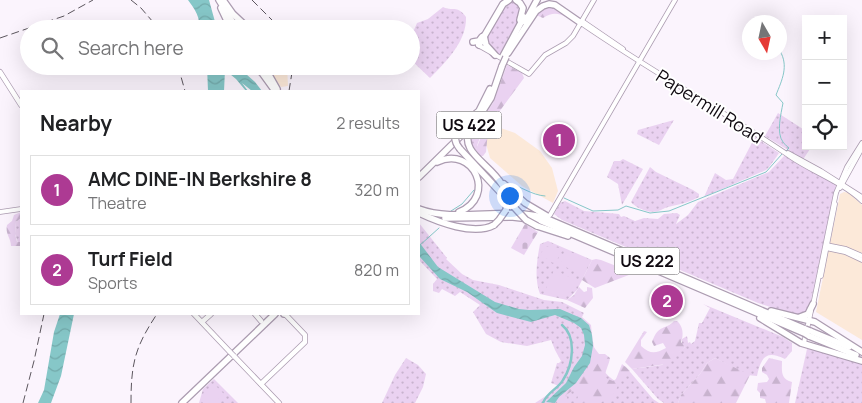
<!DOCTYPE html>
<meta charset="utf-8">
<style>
:root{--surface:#fff;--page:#f2f2f2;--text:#202124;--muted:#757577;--line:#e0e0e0;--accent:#ad3a93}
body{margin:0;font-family:Manrope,sans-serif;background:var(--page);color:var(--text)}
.controls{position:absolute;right:15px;top:15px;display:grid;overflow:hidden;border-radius:0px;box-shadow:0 5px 20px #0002}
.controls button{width:45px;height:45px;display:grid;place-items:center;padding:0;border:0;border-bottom:1px solid var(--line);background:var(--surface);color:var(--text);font:25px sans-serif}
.compass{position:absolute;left:742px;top:15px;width:45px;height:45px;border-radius:50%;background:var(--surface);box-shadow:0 5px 20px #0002;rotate:171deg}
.you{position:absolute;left:509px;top:195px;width:18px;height:18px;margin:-12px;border:4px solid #fff;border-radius:50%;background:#1a73e8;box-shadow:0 0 0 8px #1a73e833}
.badge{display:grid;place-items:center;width:32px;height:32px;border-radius:50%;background:var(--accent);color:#fff;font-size:16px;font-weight:700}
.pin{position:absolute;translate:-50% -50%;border:2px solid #fff;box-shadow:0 1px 5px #0006}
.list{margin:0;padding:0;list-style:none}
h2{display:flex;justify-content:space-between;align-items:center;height:65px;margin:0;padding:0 20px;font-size:21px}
h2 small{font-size:16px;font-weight:400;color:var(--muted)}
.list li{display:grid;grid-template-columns:32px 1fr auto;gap:15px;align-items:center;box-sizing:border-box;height:70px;margin:0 10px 10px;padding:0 10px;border:1px solid var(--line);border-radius:0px}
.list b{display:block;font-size:19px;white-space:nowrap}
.list p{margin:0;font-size:16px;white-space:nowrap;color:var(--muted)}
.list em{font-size:16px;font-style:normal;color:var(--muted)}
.icon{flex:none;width:28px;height:28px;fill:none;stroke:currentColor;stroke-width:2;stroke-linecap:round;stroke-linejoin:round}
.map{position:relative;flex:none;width:862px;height:403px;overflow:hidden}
.search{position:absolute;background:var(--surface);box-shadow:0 5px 20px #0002;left:20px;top:20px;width:400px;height:55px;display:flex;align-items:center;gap:12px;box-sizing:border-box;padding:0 18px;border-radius:28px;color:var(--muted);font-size:19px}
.panel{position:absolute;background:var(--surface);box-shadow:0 5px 20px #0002;left:20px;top:90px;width:400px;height:225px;border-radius:0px}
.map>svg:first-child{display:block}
.commercial{fill:#fce9d9}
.grass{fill:url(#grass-dots)}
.forest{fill:url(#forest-firs)}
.cemetery{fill:url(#cemetery-stones)}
.garden{fill:#ead2f1}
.water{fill:url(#water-waves)}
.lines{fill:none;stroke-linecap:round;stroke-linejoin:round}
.stream{stroke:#86c7c8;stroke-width:1}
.canal{stroke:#86c7c8;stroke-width:2.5}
.secondary-casing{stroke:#ac9cb1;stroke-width:5.5}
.primary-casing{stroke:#ac9cb1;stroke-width:6}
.highway-casing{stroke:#ac9cb1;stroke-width:8}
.secondary{stroke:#fff;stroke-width:4}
.primary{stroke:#fff;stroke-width:4.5}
.highway{stroke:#fff;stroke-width:5.5}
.rail{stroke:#5c565e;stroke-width:1;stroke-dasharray:8 4;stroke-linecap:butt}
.primary-bridge-casing{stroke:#ac9cb1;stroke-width:6;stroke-linecap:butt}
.highway-bridge-casing{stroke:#ac9cb1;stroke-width:8;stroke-linecap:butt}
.primary-bridge{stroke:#fff;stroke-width:4.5}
.highway-bridge{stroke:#fff;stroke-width:5.5}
.labels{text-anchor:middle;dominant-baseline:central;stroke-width:4;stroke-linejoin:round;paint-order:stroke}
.shield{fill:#fff;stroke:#585458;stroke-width:1}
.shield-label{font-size:16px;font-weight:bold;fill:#100a11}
.street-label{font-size:18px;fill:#100a11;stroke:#fff}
</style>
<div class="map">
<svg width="862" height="403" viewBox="0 0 862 403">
<defs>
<pattern id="grass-dots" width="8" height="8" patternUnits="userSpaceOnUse" patternTransform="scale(1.25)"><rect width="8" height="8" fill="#ead2f1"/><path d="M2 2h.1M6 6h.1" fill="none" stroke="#c8b3ce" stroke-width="1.8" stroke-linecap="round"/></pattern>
<pattern id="forest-firs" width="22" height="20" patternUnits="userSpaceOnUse" patternTransform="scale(1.25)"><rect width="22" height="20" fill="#ead2f1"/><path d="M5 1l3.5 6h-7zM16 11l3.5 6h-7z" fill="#c8b3ce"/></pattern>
<pattern id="cemetery-stones" width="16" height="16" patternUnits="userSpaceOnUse" patternTransform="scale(1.25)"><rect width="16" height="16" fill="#ead2f1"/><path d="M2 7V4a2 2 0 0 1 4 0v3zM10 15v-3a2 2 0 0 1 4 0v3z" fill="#c8b3ce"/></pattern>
<pattern id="water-waves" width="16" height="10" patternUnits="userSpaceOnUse" patternTransform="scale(1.25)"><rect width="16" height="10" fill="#86c7c8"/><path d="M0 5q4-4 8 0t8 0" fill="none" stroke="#73aaab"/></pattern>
</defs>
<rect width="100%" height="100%" fill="#fbf4fd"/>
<!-- commercial -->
<g class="commercial">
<path d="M270,66H287L288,86L281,87L273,76Z"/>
<path d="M492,125L515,133L540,151L552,168L558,191L553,203L522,186L490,158L485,140Z"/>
<path d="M844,192L849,193L862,205V340L816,312L840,194Z"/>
</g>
<!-- grass -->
<g class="grass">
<path d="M511,1H514L521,7V15L499,55L489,47L486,37L501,9Z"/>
<path d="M443,7C452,12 457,4 466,17C467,41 446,62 430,78L411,60V37L417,23L428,19Z"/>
<path d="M778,113L806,131V146H812L804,158H801L765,136Z"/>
<path d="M485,115C486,131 476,141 476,153L469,139L472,130Z"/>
<path d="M674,120L659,145L637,134L638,130Z"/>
<path d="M755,137L779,153L770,166L766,170L704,197L715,173L726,180L733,179Z"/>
<path d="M785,155L836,185L810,305L807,311L798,316L758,303L562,220L554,214L560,203L565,201L584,211L619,214L621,217L624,216L635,221L644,218L658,219L664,214L677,213L680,215L676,224L688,215L698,202L769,172Z"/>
<path d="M623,159L643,169L622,205L618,184L607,177L614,161H620Z"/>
<path d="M650,167L656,172L693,190L699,194V197C690,202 681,204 672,206C667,207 665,208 661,210C652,215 637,209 631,202Z"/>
<path d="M21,218V242L18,243L15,234L16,222Z"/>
<path d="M419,223L447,258L446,259L462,274L473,280L499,285L544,300L562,302L584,313L582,317L591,325C593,346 596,369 615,381L625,366L653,399L659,403H535L552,392L559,386L551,383L557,363H559L561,361L555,350L551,340L527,346L501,342L486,334L473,312L480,305L460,292L455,296L442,289L439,293L433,291V284L437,279L419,260Z"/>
<path d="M548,241L592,260L577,290L567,300L540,294C534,279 537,259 540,244Z"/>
<path d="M703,304L783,337L792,343V351L785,359C766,350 761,357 757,376L747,375L715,358L707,363L700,374L681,395L678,403H664L658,399L632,369L662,365L685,347L682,344V339L687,336L688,343L690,342L691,344L695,341L699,323H702L710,308Z"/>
<path d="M809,348L862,363V403H795L807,349Z"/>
<path d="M406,358L418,365L426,374L423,387L415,403H382L395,375Z"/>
<path d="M214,379L238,403H199L203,389Z"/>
</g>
<!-- forest -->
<g class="forest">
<path d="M549,6L552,7L569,17L568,18C558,13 553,12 543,18L536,15L539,11Z"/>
<path d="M507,65L522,73L524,78L491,123L488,131L486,152L483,156H478L476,153V149L484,130L485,115L493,103Z"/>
<path d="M21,212V218L16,222L15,234L17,242H21V246H11C11,238 5,234 7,225L12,221L14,215Z"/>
<path d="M596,259L601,260L634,273L595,288L582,280L592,260Z"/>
<path d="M579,287L584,292L587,291V287L592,288L593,298L585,308L567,300L574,295Z"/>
<path d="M674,321H677C683,326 684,335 681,342L685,347L666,364L632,369L625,362L644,331L647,332L641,340V346C650,354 655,354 666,348L663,343L654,346L652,342C659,323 665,331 674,321Z"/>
<path d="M593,346L599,354H605L610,358C609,365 605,370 605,378L613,381L616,379L622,364L630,371L623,376L611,399L603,401L601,403H575L578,397L575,391H572L566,395L569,403H555L559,397L573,386L586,371L590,363Z"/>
<path d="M715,358L750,375L736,403H678L681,395L700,374L707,363Z"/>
<path d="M769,358L782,361C782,370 780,379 792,382L789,403H766L765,399L760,398V393L757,390L758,383L767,382L769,379L767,375L762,372V368Z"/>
</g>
<!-- cemetery -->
<path class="cemetery" d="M525,224L538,232L524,255L511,248Z"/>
<!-- garden -->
<g class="garden">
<path d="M789,132L796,135L789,146L778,139L780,135Z"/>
<path d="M551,246L563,249L556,262L553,263L540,254L546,247Z"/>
<path d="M567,250L590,262L583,276L560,264Z"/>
<path d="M554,270L576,280C567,299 564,300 545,291Z"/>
<path d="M656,287L684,299L677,315L649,302Z"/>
<path d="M216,386L224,394L214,403H203L201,401Z"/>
</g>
<!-- water -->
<g class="water">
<path d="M188,0H209L217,29H198C202,19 194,8 188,0Z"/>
<path d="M207,66H237L255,82L262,91H252L242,83L248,91H246L236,79L225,70L224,91H208Z"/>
<path d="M419,242L438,267L495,302L519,309L529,310L560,309L581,318L589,325L592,335L593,346L590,363L576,383L559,397L555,403L546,402L566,383L574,367L582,356L585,345L584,335L581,328L574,323L555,315L531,322L497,313L467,292L440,279L419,256Z"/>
<path d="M60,314H74L61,376L51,403H38L44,390L54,332Z"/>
</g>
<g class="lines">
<!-- stream -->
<g class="stream">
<path d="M771,22L773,18"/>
<path d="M780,51C789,66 782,80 776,95L783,103C781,114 776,133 783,142C784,144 787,146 789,148L785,152"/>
<path d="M507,183C521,186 531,195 545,196"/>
<path d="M564,198L593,211L618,210L626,206L650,213L669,211L766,172L782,154"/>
<path d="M451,211L462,204L474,190"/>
<path d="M419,246L439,228"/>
</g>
<!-- canal -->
<path class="canal" d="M543,403C547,392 558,389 563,380C573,365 577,337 562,325"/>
<defs>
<g id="secondary">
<path d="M582,21L623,49"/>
<path d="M581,23C649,70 722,110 791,157C813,172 842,182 862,201"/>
<path d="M478,45L529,74L545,55L566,43L573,36L594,0"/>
<path d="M788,153L821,171L862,197"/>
<path d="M840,188L862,148"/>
<path d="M0,212L21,209"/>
<path d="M550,215L675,0"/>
<path d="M826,245L846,249L862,256"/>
<path d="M826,248L845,252L862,260"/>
<path d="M821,276L835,204"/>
<path d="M813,305L836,193L847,167L862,143"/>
<path d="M804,343L811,311"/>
</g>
<g id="primary">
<path d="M0,72L21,105"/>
<path d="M194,314L230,352"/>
<path d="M255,314L261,321"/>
<path d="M202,322L211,314"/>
<path d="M234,356L279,403"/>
<path d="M261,384L305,342V335L285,314"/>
</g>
<g id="highway">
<path d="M219,0L237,29"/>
<path d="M223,0L233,14L249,29"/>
<path d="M516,0L520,3L523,8L520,20"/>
<path d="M221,8L231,29"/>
<path d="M525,22L537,0"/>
<path d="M484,36L486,45L495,55"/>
<path d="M473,42L479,41L482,37"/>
<path d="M479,45L503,4L509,0"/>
<path d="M508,53L536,11L543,6L549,4L555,5L581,23"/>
<path d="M503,56L524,17"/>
<path d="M254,66L262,73L275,91"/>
<path d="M264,66L277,89"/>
<path d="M459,127L479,111L490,89"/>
<path d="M470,130C455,159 515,170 506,210"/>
<path d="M460,149L502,194"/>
<path d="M437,162C474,145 497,197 459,212"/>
<path d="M419,177L477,120L491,98L502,66"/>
<path d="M504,184L525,203L547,216"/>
<path d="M419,209C456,223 504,206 545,218L805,329"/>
<path d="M419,213C438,222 474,236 494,225"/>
<path d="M445,218L513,217L539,220L804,333"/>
<path d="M537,226L568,236"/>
<path d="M771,311L815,322L862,352"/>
<path d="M284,314H285"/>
<path d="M800,317L808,314L813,304"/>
<path d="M760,318L801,343L862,361"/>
<path d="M810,331L849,347"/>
<path d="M809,336L856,355"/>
<path d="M182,403L275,314"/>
</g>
</defs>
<!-- secondary casing -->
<use href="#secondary" class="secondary-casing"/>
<!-- primary casing -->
<use href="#primary" class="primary-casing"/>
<!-- highway casing -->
<use href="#highway" class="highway-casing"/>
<!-- secondary -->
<use href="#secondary" class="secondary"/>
<!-- primary -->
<use href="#primary" class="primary"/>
<!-- highway -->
<use href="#highway" class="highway"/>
<!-- rail -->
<g class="rail">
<path d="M131,0L141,8L159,29"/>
<path d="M252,0L281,29"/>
<path d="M0,38L64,16L93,0"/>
<path d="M178,66L185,91"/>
<path d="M289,91L293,66"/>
<path d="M23,403L34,361L44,314"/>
<path d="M131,403C131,363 135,347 157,314"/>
</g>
<defs>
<path id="primary-bridge" d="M230,352L234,356"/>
<g id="highway-bridge">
<path d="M502,66L506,57"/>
<path d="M459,127C453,135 454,142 460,149"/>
<path d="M502,194L526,220L537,226"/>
<path d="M494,225L499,220L506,210"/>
<path d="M805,329L810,331"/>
<path d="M804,333L809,336"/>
</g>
</defs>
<!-- primary-bridge casing -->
<use href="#primary-bridge" class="primary-bridge-casing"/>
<!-- highway-bridge casing -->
<use href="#highway-bridge" class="highway-bridge-casing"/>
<!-- primary-bridge -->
<use href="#primary-bridge" class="primary-bridge"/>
<!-- highway-bridge -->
<use href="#highway-bridge" class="highway-bridge"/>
</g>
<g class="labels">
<!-- shield labels -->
<g class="shield">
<rect x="436.5" y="111.5" width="65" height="27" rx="4"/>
<rect x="614.5" y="247.5" width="65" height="27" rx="4"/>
</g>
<g class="shield-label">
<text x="469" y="125">US 422</text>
<text x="647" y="261">US 222</text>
</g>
<!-- street labels -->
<g class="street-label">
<text transform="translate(710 106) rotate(32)">Papermill Road</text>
</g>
</g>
</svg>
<div class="controls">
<button>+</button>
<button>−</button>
<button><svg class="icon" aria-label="locate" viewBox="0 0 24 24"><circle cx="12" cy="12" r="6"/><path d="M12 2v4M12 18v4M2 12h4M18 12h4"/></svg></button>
</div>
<svg class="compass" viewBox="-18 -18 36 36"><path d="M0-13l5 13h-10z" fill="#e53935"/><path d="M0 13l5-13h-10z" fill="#757577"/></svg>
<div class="you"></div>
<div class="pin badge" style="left:559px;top:140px">1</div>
<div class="pin badge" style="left:667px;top:301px">2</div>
<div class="search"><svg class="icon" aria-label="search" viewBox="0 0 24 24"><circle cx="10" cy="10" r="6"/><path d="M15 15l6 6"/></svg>Search here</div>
<section class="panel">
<h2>Nearby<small>2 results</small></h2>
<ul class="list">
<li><span class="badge">1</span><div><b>AMC DINE-IN Berkshire 8</b><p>Theatre</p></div><em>320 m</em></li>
<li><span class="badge">2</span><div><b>Turf Field</b><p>Sports</p></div><em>820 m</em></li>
</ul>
</section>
</div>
